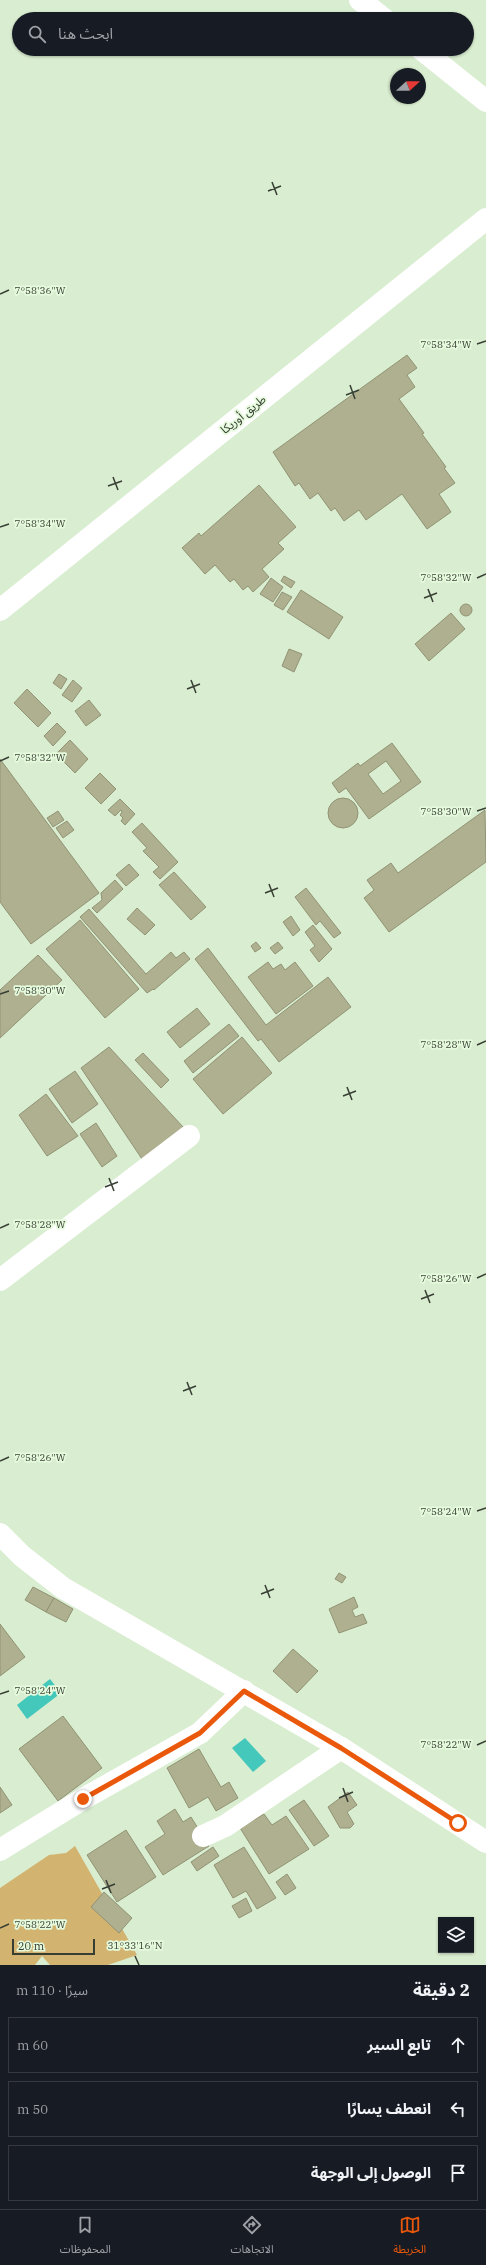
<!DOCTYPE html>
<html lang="ar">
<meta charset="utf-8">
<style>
:root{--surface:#171b24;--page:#242831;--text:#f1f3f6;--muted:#9ea1a6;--line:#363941;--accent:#ea580c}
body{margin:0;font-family:"IBM Plex Serif","Noto Sans Arabic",serif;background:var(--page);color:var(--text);direction:rtl}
.controls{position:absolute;right:12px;bottom:12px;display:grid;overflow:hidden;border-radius:0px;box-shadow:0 1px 3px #0004}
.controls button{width:36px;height:36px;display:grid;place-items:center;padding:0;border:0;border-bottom:1px solid var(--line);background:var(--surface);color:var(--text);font:20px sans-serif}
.compass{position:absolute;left:390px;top:68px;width:36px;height:36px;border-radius:50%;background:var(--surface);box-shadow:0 1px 3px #0004;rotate:69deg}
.scale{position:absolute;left:12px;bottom:10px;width:83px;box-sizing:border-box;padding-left:4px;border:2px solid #373e33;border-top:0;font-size:11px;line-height:14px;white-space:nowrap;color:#373e33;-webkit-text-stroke:3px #e6fbdd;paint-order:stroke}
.stop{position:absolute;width:12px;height:12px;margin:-9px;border:3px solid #ea580c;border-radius:50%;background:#fff}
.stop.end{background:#ea580c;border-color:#fff;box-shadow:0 1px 4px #0008}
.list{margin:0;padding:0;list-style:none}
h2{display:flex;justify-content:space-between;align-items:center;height:52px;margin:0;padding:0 16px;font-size:17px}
h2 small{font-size:13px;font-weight:400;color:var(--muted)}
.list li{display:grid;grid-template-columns:26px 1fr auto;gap:12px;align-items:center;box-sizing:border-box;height:56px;margin:0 8px 8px;padding:0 8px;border:1px solid var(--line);border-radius:0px}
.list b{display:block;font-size:15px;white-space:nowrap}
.list em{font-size:13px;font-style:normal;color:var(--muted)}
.icon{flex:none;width:22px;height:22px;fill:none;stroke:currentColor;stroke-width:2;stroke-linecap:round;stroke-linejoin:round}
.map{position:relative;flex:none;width:486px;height:1965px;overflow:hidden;direction:ltr}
.search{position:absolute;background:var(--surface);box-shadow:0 1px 3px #0004;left:12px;right:12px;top:12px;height:44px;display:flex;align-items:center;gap:10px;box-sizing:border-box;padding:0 14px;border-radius:22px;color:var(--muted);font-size:15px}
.sheet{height:244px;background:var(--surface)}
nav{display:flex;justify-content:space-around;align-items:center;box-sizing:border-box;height:56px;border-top:1px solid var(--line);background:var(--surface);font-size:11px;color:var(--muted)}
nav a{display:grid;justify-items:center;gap:2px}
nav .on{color:var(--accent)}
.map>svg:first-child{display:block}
.green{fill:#d2b370}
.water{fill:#43c8bb}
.building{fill:#aeb090;stroke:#919374;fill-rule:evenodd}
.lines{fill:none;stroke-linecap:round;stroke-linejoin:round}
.street{stroke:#fff;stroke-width:22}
.secondary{stroke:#fff;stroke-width:22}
.route{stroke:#ea580c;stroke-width:5}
.ticks{fill:none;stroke:#373e33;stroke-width:1.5}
.labels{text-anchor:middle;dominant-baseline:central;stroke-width:3.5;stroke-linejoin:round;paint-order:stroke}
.street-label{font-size:12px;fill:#373e33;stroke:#e6fbdd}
.ticks-label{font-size:10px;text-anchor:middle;fill:#373e33;stroke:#e6fbdd;stroke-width:3.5;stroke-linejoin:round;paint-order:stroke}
</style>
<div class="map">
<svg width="486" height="1965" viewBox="0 0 486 1965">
<rect width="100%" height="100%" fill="#d9edd0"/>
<!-- green -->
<path class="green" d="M75,1846L137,1955L108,1965H50L42,1956L35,1965H0V1888L49,1855L66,1853Z"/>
<!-- water -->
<g class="water">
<path d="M50,1679L61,1693L27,1719L17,1705Z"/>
<path d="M245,1738L266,1761L253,1772L232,1748Z"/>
</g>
<!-- building -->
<g class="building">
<path d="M407,355L417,368L407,375L415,387L399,399L424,433L422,434L446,467L444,468L455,483L439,494L451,512L427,529L402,494L366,520L359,510L344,521L335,508L331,511L318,493L310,499L299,483L295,486L273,452Z"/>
<path d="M259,485L296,527L278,543L284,549L262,569L269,577L253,592L248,586L243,590L234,579L230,582L215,565L205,574L182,548L199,533L201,536Z"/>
<path d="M284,576L295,582L291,588L281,581Z"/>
<path d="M271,578L283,587L273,602L260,594Z"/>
<path d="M301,590L343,617L329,639L287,612Z"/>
<path d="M282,592L292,597L283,610L274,605Z"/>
<circle cx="466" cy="610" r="6"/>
<path d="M451,613L465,629L429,661L415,644Z"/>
<path d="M289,649L302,654L294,672L282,666Z"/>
<path d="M59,674L67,679L61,689L53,683Z"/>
<path d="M73,680L82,688L72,702L62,695Z"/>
<path d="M27,689L51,713L38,727L14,703Z"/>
<path d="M89,700L101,715L86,726L75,711Z"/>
<path d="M57,723L66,732L53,746L44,736Z"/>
<path d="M70,740L88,759L75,773L56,754Z"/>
<path d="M392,743L421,782L369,819L346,788L339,793L332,783L358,763L360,766ZM386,761L401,781L383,794L368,774Z"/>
<path d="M0,759L99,893L31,944L0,902Z"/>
<path d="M100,773L116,789L101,804L85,788Z"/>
<circle cx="343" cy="813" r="15"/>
<path d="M120,799L135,814L125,825L121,821L123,818L120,815L122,812L121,810L115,816L108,810Z"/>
<path d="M485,810L486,862L389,932L364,898L374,890L367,880L391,863L398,873Z"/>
<path d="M58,811L64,820L53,827L47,818Z"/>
<path d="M67,821L74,830L63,838L56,828Z"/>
<path d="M142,823L178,862L160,879L153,872L159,867L143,851L147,848L132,832Z"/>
<path d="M129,864L139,875L126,886L116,875Z"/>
<path d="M174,872L206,907L191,920L159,885Z"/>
<path d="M115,880L123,889L97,913L92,908L102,900L101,893Z"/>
<path d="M306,888L341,933L334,938L320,921L316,925L295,897Z"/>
<path d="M137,908L155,925L145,935L127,919Z"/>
<path d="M89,909L146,974L171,952L176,958L184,952L190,959L154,990L153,989L147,993L80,917Z"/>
<path d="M291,916L300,930L293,936L283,922Z"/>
<path d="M80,920L139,989L105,1018L46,949Z"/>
<path d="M313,925L332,949L319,962L310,950L315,946L305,932Z"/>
<path d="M256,942L261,948L255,952L251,946Z"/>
<path d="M278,942L283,948L275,954L270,948Z"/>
<path d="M208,948L266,1025L328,977L351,1007L279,1062L261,1039L258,1041L195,959Z"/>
<path d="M38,955L62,980L0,1038V990Z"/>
<path d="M268,962L273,969L281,964L285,970L295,962L313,986L276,1014L248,977Z"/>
<path d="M197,1008L210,1024L180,1048L167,1032Z"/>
<path d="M229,1024L239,1036L193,1073L184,1061Z"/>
<path d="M242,1037L272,1073L223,1114L193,1079Z"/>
<path d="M109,1047L184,1128L144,1162L81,1068Z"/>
<path d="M143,1053L169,1080L161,1088L135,1060Z"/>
<path d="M75,1071L98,1104L72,1123L49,1089Z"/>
<path d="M46,1094L78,1136L47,1156L19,1115Z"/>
<path d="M96,1123L117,1156L102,1167L80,1134Z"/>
<path d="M339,1573L346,1577L342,1583L335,1579Z"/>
<path d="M33,1587L54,1598L46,1612L25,1600Z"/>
<path d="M354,1597L358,1607L352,1610L355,1617L363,1614L367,1623L339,1633L329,1609Z"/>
<path d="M54,1598L73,1609L66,1622L46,1612Z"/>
<path d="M0,1624L25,1657L0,1676Z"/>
<path d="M293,1649L318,1671L297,1693L273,1671Z"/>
<path d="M63,1716L102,1768L58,1801L19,1749Z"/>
<path d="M199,1749L221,1787L229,1782L238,1798L216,1811L208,1797L189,1808L167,1768Z"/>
<path d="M0,1787L12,1805L0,1813Z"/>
<path d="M348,1792L357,1805L347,1812L354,1824L350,1828H340L328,1807Z"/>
<path d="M304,1800L329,1836L314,1846L289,1810Z"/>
<path d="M175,1809L183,1822L191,1817L209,1846L163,1875L145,1847L165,1834L157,1821Z"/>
<path d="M264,1814L272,1825L286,1816L309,1849L269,1874L240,1828Z"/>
<path d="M126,1830L156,1877L117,1902L87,1855Z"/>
<path d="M213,1847L219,1856L197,1871L191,1862Z"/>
<path d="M244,1847L276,1898L257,1909L246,1891L233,1898L214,1865Z"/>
<path d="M287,1874L296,1888L285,1895L276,1882Z"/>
<path d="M104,1892L132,1918L119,1933L91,1907Z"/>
<path d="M246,1898L252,1911L239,1918L232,1906Z"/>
</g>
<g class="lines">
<!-- street -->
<g class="street">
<path d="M360,0L384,19"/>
<path d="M421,49L486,101"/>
<path d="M0,1280L189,1136"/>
<path d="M0,1534L22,1556L63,1588L341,1748L486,1842"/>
<path d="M203,1836L225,1826L341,1748"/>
<path d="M0,1850L83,1799L200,1733L244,1691"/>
</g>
<!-- secondary -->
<path class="secondary" d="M0,610L486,219"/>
</g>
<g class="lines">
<!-- route -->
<path class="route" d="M83,1799L200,1733L244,1691L341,1748L458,1823"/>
</g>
<!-- ticks -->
<path class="ticks" d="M272,182L277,195M268,191L281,186M0,294L9,290M477,344L486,341M350,385L355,399M346,395L359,390M113,477L118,490M108,486L122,481M0,527L9,524M477,578L486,574M428,589L433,602M424,598L437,593M191,680L196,693M187,689L200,684M0,761L9,757M477,811L486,808M269,884L274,897M265,893L278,888M0,994L9,991M477,1045L486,1041M347,1087L352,1100M343,1096L356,1091M109,1178L114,1191M105,1187L118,1182M0,1228L9,1224M477,1278L486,1274M425,1290L430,1303M421,1299L434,1294M187,1382L192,1395M183,1391L196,1386M0,1461L9,1457M477,1511L486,1508M265,1585L270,1598M261,1594L274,1589M0,1694L9,1691M477,1745L486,1741M343,1788L348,1802M339,1798L353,1792M106,1880L111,1893M102,1889L115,1884M0,1928L9,1924M135,1956L139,1965"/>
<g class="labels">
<!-- street labels -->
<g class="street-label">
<text transform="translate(243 414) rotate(-39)">طريق أوريكا</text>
</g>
</g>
<g class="ticks-label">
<text x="40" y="294">7°58'36"W</text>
<text x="446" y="348">7°58'34"W</text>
<text x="40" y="527">7°58'34"W</text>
<text x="446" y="581">7°58'32"W</text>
<text x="40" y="761">7°58'32"W</text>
<text x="446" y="815">7°58'30"W</text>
<text x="40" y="994">7°58'30"W</text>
<text x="446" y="1048">7°58'28"W</text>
<text x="40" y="1228">7°58'28"W</text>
<text x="446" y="1282">7°58'26"W</text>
<text x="40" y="1461">7°58'26"W</text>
<text x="446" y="1515">7°58'24"W</text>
<text x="40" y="1694">7°58'24"W</text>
<text x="446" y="1748">7°58'22"W</text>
<text x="40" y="1928">7°58'22"W</text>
<text x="135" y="1949">31°33'16"N</text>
</g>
</svg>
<div class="controls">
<button><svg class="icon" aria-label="layers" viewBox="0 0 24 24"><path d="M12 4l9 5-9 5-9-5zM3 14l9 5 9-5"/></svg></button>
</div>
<svg class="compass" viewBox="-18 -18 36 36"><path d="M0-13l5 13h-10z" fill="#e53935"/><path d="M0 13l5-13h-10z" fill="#9ea1a6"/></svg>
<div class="scale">20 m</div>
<div class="stop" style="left:458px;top:1823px"></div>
<div class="stop end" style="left:83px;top:1799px"></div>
<div class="search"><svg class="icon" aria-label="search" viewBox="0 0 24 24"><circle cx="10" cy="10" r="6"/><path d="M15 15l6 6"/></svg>ابحث هنا</div>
</div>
<section class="sheet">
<h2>2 دقيقة<small>سيرًا · 110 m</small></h2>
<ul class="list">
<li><svg class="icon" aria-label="ahead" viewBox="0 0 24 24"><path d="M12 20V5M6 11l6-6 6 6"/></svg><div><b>تابع السير</b></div><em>60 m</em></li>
<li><svg class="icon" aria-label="left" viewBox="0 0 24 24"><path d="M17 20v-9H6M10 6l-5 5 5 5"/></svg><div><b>انعطف يسارًا</b></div><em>50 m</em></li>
<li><svg class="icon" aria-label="arrive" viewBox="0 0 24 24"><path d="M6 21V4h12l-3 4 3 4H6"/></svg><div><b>الوصول إلى الوجهة</b></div></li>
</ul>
</section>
<nav>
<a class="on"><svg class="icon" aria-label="map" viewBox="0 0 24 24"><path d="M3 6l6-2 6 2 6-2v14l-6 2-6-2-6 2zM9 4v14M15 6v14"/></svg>الخريطة</a>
<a><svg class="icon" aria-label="directions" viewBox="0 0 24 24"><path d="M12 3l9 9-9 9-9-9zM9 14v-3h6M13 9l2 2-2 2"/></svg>الاتجاهات</a>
<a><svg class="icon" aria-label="saved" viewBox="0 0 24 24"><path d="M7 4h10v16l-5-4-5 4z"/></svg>المحفوظات</a>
</nav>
